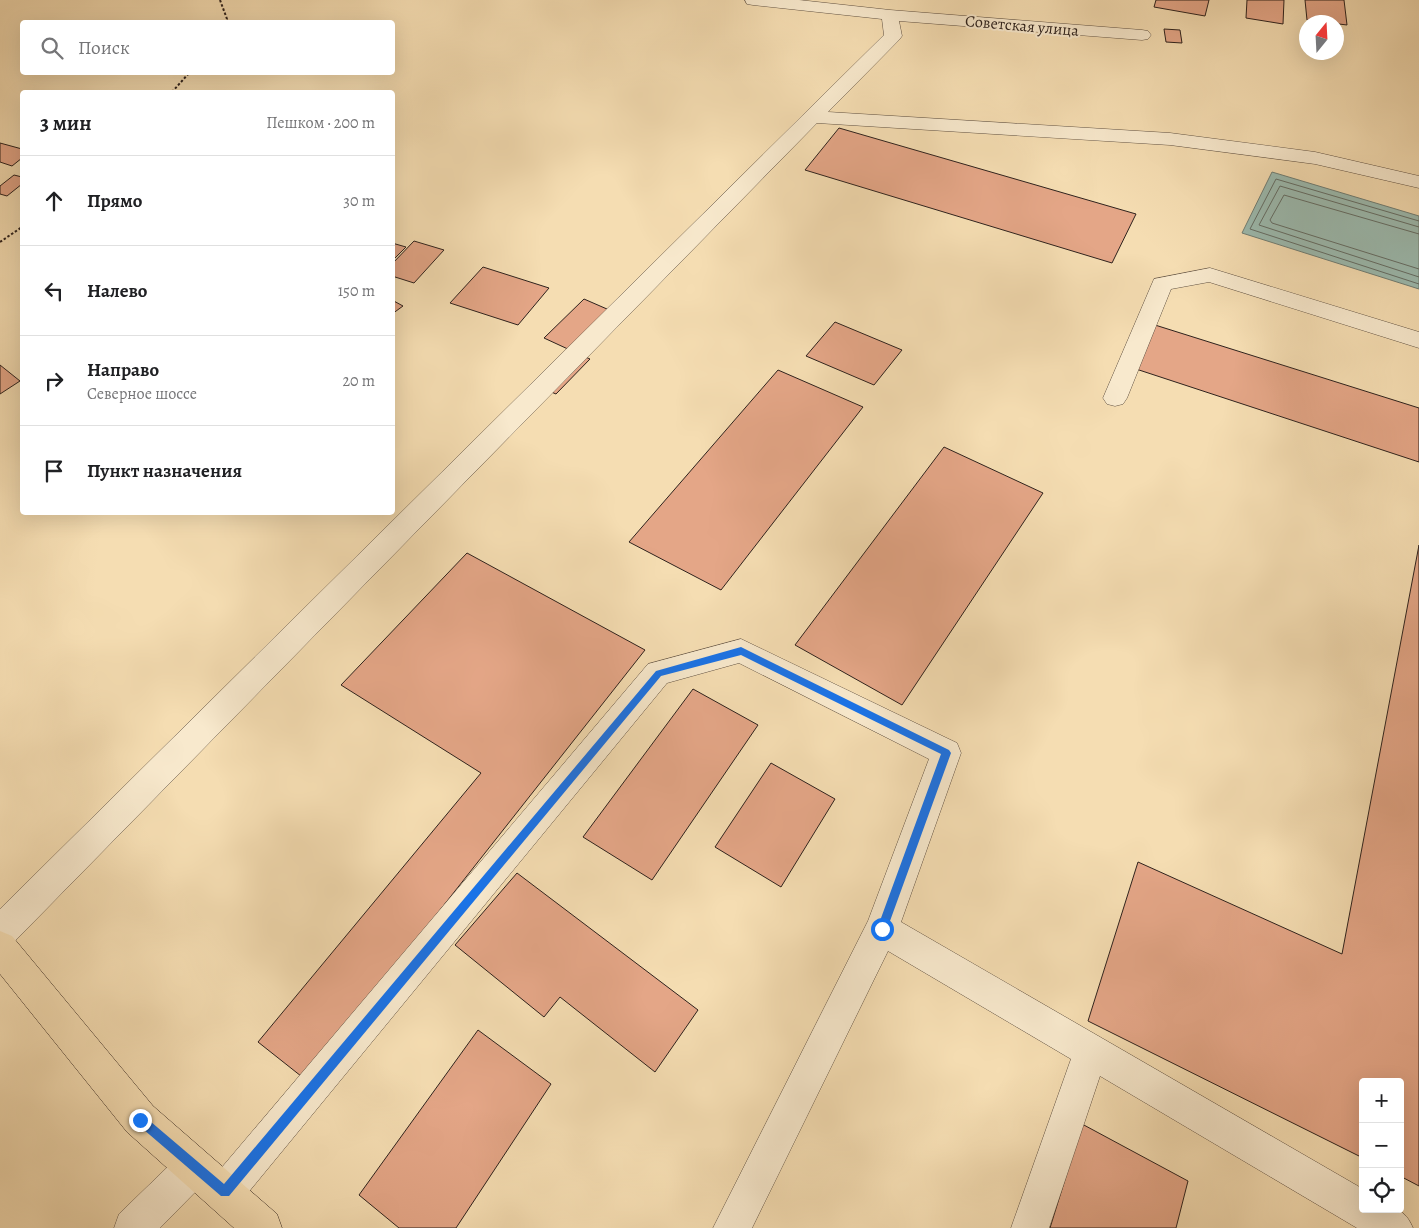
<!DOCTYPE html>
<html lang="ru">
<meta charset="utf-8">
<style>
:root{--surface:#fff;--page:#f2f2f2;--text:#202124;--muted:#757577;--line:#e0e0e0}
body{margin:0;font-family:Alegreya,serif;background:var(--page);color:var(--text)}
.controls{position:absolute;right:15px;bottom:15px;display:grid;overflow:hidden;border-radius:5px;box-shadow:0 5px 20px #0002}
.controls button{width:45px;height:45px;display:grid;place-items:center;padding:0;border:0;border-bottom:1px solid var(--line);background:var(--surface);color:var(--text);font:25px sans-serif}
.compass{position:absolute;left:1299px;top:15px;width:45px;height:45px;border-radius:50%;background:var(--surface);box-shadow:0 5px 20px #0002;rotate:18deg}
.stop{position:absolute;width:15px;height:15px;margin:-11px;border:4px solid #1a73e8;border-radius:50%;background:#fff}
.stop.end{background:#1a73e8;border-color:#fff;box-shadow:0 1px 5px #0008}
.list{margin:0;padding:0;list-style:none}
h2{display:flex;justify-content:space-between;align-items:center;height:65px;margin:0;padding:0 20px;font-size:21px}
h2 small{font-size:16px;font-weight:400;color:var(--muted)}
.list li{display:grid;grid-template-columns:32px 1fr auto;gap:15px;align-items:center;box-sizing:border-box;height:90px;padding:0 20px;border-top:1px solid var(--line)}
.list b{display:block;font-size:19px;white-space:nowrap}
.list p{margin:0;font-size:16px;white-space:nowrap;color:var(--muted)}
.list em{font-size:16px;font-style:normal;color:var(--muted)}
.icon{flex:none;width:28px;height:28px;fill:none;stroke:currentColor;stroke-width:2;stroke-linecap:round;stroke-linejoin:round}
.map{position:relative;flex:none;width:1419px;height:1228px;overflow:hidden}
.search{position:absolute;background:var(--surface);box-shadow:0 5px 20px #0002;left:20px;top:20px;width:375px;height:55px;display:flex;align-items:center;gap:12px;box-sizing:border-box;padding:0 18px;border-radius:5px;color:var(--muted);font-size:19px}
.panel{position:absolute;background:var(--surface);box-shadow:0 5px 20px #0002;left:20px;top:90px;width:375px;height:425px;border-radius:5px}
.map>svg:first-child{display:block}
.water{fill:#9cbbb0;stroke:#707e75}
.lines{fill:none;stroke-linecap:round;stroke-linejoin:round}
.shore{stroke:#656e66;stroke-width:1}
.building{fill:#e4a687;stroke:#2e221d}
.minor-casing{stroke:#605142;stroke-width:1}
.major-casing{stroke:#2e221d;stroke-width:1}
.path{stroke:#2e221d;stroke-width:2;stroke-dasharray:2.5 2;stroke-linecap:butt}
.minor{fill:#f8e9cd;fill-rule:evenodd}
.major{fill:#f5ddb2;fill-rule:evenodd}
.route{fill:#1a73e8}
.labels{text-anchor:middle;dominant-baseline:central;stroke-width:4;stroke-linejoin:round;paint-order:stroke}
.far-street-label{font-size:16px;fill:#2e221d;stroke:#f8e9cd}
</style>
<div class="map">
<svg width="1419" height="1228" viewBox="0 0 1419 1228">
<rect width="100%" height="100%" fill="#f5ddb2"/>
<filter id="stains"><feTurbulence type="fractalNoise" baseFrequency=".004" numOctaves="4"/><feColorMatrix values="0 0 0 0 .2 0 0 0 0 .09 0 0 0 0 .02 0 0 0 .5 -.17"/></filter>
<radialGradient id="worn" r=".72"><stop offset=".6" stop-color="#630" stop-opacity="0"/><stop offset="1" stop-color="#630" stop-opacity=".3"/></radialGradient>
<!-- water -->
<path class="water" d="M1272,172L1419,216V289L1242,233Z"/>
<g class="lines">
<!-- shore -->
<g class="shore">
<path d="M1419,221L1276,179L1250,229L1419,284"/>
<path d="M1419,227L1280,186L1259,225L1419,277"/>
<path d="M1419,234L1284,195L1270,220L1272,223L1419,269"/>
</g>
</g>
<!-- building -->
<g class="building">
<path d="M1156,0H1209L1205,16L1154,7Z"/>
<path d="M1247,0H1284L1283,24L1246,18Z"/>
<path d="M1305,0H1344L1347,25L1307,20Z"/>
<path d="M1164,29L1180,30L1182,43L1166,42Z"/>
<path d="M839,128L1136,214L1112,263L805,170Z"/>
<path d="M0,143L22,149V158L12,166L0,162Z"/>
<path d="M14,175L22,177V184L7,196L0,194V186Z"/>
<path d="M414,241L444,250L414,283L392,276V264Z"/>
<path d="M392,243L406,247L392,261Z"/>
<path d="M483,267L549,288L518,325L450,303Z"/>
<path d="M584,299L623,316L583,356L544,338Z"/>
<path d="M392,300L403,306L392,314Z"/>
<path d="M835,322L902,350L874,385L806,356Z"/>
<path d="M1155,325L1419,408V462L1136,369Z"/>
<path d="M572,351L590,359L556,394L537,386Z"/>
<path d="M0,365L20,381L0,394Z"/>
<path d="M778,370L863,407L721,590L629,542Z"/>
<path d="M944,447L1043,493L902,705L795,645Z"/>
<path d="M1419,545V1186L1400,1176V1082H1363V1158L1088,1021L1138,862L1342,954Z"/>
<path d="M467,553L645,650L306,1080L258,1042L481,773L341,685Z"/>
<path d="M693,689L758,725L652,880L583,837Z"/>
<path d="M771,763L835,799L781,887L715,847Z"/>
<path d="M517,873L698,1010L655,1072L560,997L544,1017L455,945Z"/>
<path d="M478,1030L551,1084L456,1228H399L359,1195Z"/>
<path d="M1082,1124L1188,1181L1176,1228H1050Z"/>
</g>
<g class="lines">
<defs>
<g id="minor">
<path d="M745,0H799L890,10L1142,30L1148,31L1151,35L1148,39L1142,40L899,21L902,36L899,40L828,112L1170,133L1315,152L1419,176V188L1315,164L1170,145L817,123L12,944L0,949V909L884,35L882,19L753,5L747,4Z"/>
<path d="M1210,268L1419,332V348L1209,282L1171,289L1127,398L1123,404L1115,406L1107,404L1103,398L1154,279Z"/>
<path d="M741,639L957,743L961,753L901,922L1363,1189V1209C1388,1209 1402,1202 1413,1228H1357L1100,1076L1049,1228H1011L1071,1059L888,951L752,1228H713L868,921L929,759L739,663L667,683L238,1205L225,1211L212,1205L206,1192L212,1179L648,664Z"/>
<path d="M194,1148L207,1154L213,1167L207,1180L160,1228H114L119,1214L181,1154Z"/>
</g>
<path id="major" d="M0,931L12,936L153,1106L277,1214L282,1228H234L127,1132L0,974Z"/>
</defs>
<!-- minor casing -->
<use href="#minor" class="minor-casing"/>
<!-- major casing -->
<use href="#major" class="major-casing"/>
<!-- path -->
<g class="path">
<path d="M220,0L227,19L225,22"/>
<path d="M172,92L190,72"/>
<path d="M0,242L22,227"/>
</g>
<!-- minor -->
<use href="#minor" class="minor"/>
<!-- major -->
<use href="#major" class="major"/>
</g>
<!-- route -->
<path class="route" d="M741,647L949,750L951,753L886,932H879L877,929L941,754L741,655L661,676L229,1196H221L136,1123V1116H144L224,1184L656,671Z"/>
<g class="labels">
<!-- far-street labels -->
<g class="far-street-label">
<text transform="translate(1022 26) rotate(5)">Советская улица</text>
</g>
</g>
<rect width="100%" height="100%" filter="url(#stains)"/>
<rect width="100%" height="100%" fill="url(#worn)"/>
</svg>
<div class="controls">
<button>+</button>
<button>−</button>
<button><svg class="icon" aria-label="locate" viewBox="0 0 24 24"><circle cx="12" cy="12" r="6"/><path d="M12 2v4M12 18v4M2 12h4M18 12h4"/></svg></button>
</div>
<svg class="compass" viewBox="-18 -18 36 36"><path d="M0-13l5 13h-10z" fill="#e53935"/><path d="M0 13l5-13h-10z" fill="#757577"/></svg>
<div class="stop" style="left:882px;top:929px"></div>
<div class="stop end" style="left:140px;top:1120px"></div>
<div class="search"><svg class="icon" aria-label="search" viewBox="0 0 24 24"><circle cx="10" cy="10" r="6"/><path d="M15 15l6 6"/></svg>Поиск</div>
<section class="panel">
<h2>3 мин<small>Пешком · 200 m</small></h2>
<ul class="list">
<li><svg class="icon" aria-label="ahead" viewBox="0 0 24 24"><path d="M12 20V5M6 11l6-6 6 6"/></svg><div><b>Прямо</b></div><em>30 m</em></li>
<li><svg class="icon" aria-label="left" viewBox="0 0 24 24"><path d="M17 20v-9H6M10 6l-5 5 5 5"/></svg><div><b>Налево</b></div><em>150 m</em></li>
<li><svg class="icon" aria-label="right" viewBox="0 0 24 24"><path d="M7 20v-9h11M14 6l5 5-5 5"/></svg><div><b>Направо</b><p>Северное шоссе</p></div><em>20 m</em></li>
<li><svg class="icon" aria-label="arrive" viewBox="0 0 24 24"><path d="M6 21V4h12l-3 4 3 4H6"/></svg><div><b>Пункт назначения</b></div></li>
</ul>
</section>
</div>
